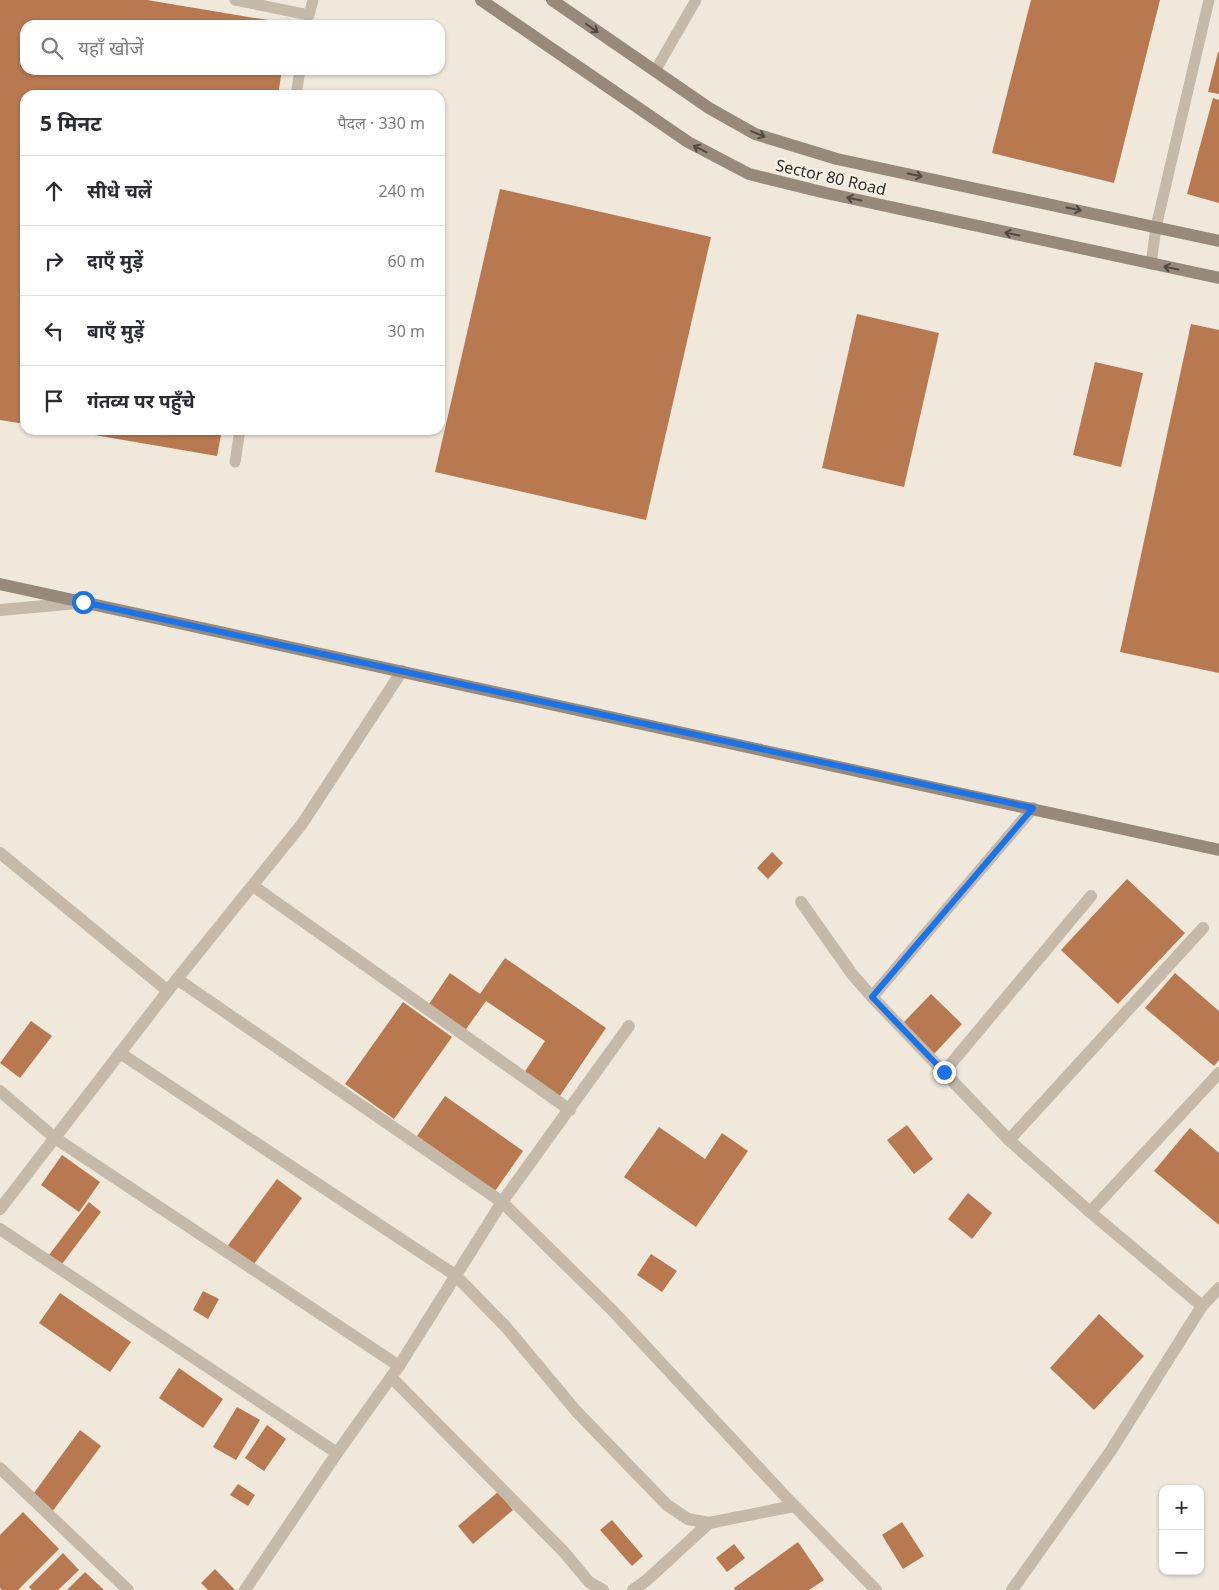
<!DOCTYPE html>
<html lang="hi">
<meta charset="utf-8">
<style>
:root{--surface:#fff;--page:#f7f7f7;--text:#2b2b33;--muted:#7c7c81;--line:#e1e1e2}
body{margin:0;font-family:"Noto Sans","Noto Sans Devanagari",sans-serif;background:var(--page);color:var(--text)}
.controls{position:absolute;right:15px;bottom:15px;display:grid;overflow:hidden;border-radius:10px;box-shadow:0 1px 4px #0004}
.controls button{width:45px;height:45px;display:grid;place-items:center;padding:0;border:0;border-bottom:1px solid var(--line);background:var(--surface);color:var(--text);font:25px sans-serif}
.stop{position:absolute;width:15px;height:15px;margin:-11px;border:4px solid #1a73e8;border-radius:50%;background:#fff}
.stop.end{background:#1a73e8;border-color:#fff;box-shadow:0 1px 5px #0008}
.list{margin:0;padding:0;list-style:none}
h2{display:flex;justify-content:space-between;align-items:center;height:65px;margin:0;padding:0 20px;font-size:21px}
h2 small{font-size:16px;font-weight:400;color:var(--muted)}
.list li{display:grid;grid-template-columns:32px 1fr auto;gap:15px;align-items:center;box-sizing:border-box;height:70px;padding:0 20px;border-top:1px solid var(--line)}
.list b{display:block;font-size:19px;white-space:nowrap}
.list em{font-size:16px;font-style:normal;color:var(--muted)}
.icon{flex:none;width:28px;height:28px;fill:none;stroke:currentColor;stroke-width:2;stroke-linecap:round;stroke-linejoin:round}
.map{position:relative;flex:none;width:1219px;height:1590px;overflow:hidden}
.search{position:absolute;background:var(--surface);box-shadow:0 1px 4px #0004;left:20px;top:20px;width:425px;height:55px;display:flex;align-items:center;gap:12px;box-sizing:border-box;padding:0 18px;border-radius:15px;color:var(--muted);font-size:19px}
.panel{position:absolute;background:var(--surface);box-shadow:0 1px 4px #0004;left:20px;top:90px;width:425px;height:345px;border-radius:15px}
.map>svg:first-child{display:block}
.building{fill:#b87950}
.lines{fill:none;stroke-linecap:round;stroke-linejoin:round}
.lane{stroke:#c5baa9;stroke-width:11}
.street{stroke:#c5baa9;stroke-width:12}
.secondary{stroke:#988a7a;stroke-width:12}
.oneway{stroke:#514941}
.route{stroke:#1a73e8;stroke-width:6}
.labels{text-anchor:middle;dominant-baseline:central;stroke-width:4;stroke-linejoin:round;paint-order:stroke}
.street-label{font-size:16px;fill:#332d28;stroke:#f7f2e7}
</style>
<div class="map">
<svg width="1219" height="1590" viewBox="0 0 1219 1590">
<rect width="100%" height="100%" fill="#efe8db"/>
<!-- building -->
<g class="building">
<path d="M0,0H147L291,24L25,25V70H282L278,95H25V424L0,420Z"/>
<path d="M1031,0H1160L1114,183L992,153Z"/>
<path d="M1218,52H1219V94L1208,92Z"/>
<path d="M1213,98L1219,100V203L1187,194Z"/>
<path d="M500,189L711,237L646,520L435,472Z"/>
<path d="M857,314L939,333L904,487L822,468Z"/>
<path d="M1191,324L1219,330V673L1120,652Z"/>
<path d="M1095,362L1143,373L1121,467L1073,455Z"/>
<path d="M65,430H222L217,456Z"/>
<path d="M772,852L783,863L768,879L757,868Z"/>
<path d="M1127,879L1185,933L1118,1004L1061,950Z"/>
<path d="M505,958L606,1028L559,1097L524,1073L545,1041L486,1001L464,1032L427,1007L450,973L480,994Z"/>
<path d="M1175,973L1219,1011V1060L1214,1066L1145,1008Z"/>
<path d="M931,994L962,1024L934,1054L903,1023Z"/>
<path d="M403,1002L452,1037L394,1119L345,1084Z"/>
<path d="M31,1021L52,1036L20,1078L0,1063Z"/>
<path d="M445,1096L523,1151L495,1191L417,1136Z"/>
<path d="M907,1125L933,1159L914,1174L887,1140Z"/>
<path d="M659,1127L705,1159L722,1133L748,1151L696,1227L624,1177Z"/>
<path d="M1190,1128L1219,1153V1225L1154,1171Z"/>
<path d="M62,1155L100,1182L79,1212L41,1185Z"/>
<path d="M277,1179L302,1198L251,1268L226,1248Z"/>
<path d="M968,1193L992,1213L972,1239L948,1219Z"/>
<path d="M89,1202L101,1212L62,1264L49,1255Z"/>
<path d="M651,1254L677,1271L662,1292L637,1275Z"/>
<path d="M203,1291L219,1299L208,1319L193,1310Z"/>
<path d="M60,1293L131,1342L110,1372L39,1323Z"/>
<path d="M1099,1314L1144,1356L1094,1410L1050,1368Z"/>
<path d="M179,1368L223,1399L203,1428L159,1398Z"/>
<path d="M237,1407L260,1420L236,1460L213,1447Z"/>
<path d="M267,1425L286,1439L264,1471L245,1458Z"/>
<path d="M80,1430L101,1446L52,1512L31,1497Z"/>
<path d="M238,1484L255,1495L248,1506L230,1495Z"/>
<path d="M498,1492L513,1510L473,1544L458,1526Z"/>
<path d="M23,1512L59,1549L18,1590H2L0,1588V1535Z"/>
<path d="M612,1520L643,1556L632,1566L600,1530Z"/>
<path d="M902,1522L924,1556L903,1569L882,1535Z"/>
<path d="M798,1542L824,1580L809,1590H735L734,1588Z"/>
<path d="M734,1544L745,1558L727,1572L716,1558Z"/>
<path d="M63,1553L79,1570L58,1590H32L29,1587Z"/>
<path d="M215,1569L235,1590H208L201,1583Z"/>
<path d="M85,1572L104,1590H67Z"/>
</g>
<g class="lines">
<!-- lane -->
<g class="lane">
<path d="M235,0L309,15L313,0"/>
<path d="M655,71L696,0"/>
<path d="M296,95L300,70"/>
<path d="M1151,264L1156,227L1209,0"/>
<path d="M235,462L240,430"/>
</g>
<!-- street -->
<g class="street">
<path d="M0,610L78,603"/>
<path d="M0,853L168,991"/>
<path d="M253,886L570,1110"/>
<path d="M801,902L852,974L872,997L1009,1140L1090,1212L1202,1306"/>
<path d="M177,979L502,1202L612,1310L783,1494L876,1590"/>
<path d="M872,997L1033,808"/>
<path d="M120,1053L455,1275L506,1327L577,1412L667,1505L688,1519L709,1523L794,1506"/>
<path d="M944,1072L1091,896"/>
<path d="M0,1091L55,1138L399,1366"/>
<path d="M1009,1140L1203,928"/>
<path d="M0,1209L177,979L302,824L402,671"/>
<path d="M1090,1212L1219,1073"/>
<path d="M0,1229L337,1453"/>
<path d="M391,1377L564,1552L589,1582L603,1590"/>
<path d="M0,1468L128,1590"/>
<path d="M245,1590L337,1453L399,1366L502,1202L629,1026"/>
<path d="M633,1590L647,1580L709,1523"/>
<path d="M1012,1590L1110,1452L1202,1306L1219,1288"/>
</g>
<!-- secondary -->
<g class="secondary">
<path d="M481,0L688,142L749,174L826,193L1219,278"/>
<path d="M552,0L709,108L755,134L837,159L1219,241"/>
<path d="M0,584L1219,850"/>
</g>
</g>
<!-- one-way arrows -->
<defs><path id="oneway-shaft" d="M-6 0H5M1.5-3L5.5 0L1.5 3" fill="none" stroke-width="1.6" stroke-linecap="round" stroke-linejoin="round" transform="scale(1.25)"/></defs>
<g class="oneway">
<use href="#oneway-shaft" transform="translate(592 28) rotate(35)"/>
<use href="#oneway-shaft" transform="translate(758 134) rotate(22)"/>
<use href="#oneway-shaft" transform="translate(700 149) rotate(-153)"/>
<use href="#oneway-shaft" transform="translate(915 175) rotate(12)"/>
<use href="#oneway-shaft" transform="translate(854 199) rotate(-168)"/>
<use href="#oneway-shaft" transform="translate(1074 209) rotate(12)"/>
<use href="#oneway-shaft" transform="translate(1012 234) rotate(-168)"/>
<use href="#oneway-shaft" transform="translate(1171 268) rotate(-168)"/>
</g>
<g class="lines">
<!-- route -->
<path class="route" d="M83,602L1033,808L872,997L944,1072"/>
</g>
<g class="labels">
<!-- street labels -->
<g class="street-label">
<text transform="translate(831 177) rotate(13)">Sector 80 Road</text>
</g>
</g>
</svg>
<div class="controls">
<button>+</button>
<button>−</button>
</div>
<div class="stop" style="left:83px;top:602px"></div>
<div class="stop end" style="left:944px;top:1072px"></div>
<div class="search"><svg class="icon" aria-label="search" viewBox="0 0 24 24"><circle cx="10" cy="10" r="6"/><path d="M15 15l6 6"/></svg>यहाँ खोजें</div>
<section class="panel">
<h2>5 मिनट<small>पैदल · 330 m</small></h2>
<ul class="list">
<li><svg class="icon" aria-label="ahead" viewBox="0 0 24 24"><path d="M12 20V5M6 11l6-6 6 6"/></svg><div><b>सीधे चलें</b></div><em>240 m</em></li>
<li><svg class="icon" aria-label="right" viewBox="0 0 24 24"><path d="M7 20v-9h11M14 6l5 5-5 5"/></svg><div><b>दाएँ मुड़ें</b></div><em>60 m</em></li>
<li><svg class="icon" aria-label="left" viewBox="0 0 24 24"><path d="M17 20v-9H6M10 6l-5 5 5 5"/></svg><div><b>बाएँ मुड़ें</b></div><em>30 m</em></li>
<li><svg class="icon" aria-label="arrive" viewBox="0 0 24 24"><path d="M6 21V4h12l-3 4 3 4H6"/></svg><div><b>गंतव्य पर पहुँचे</b></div></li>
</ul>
</section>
</div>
